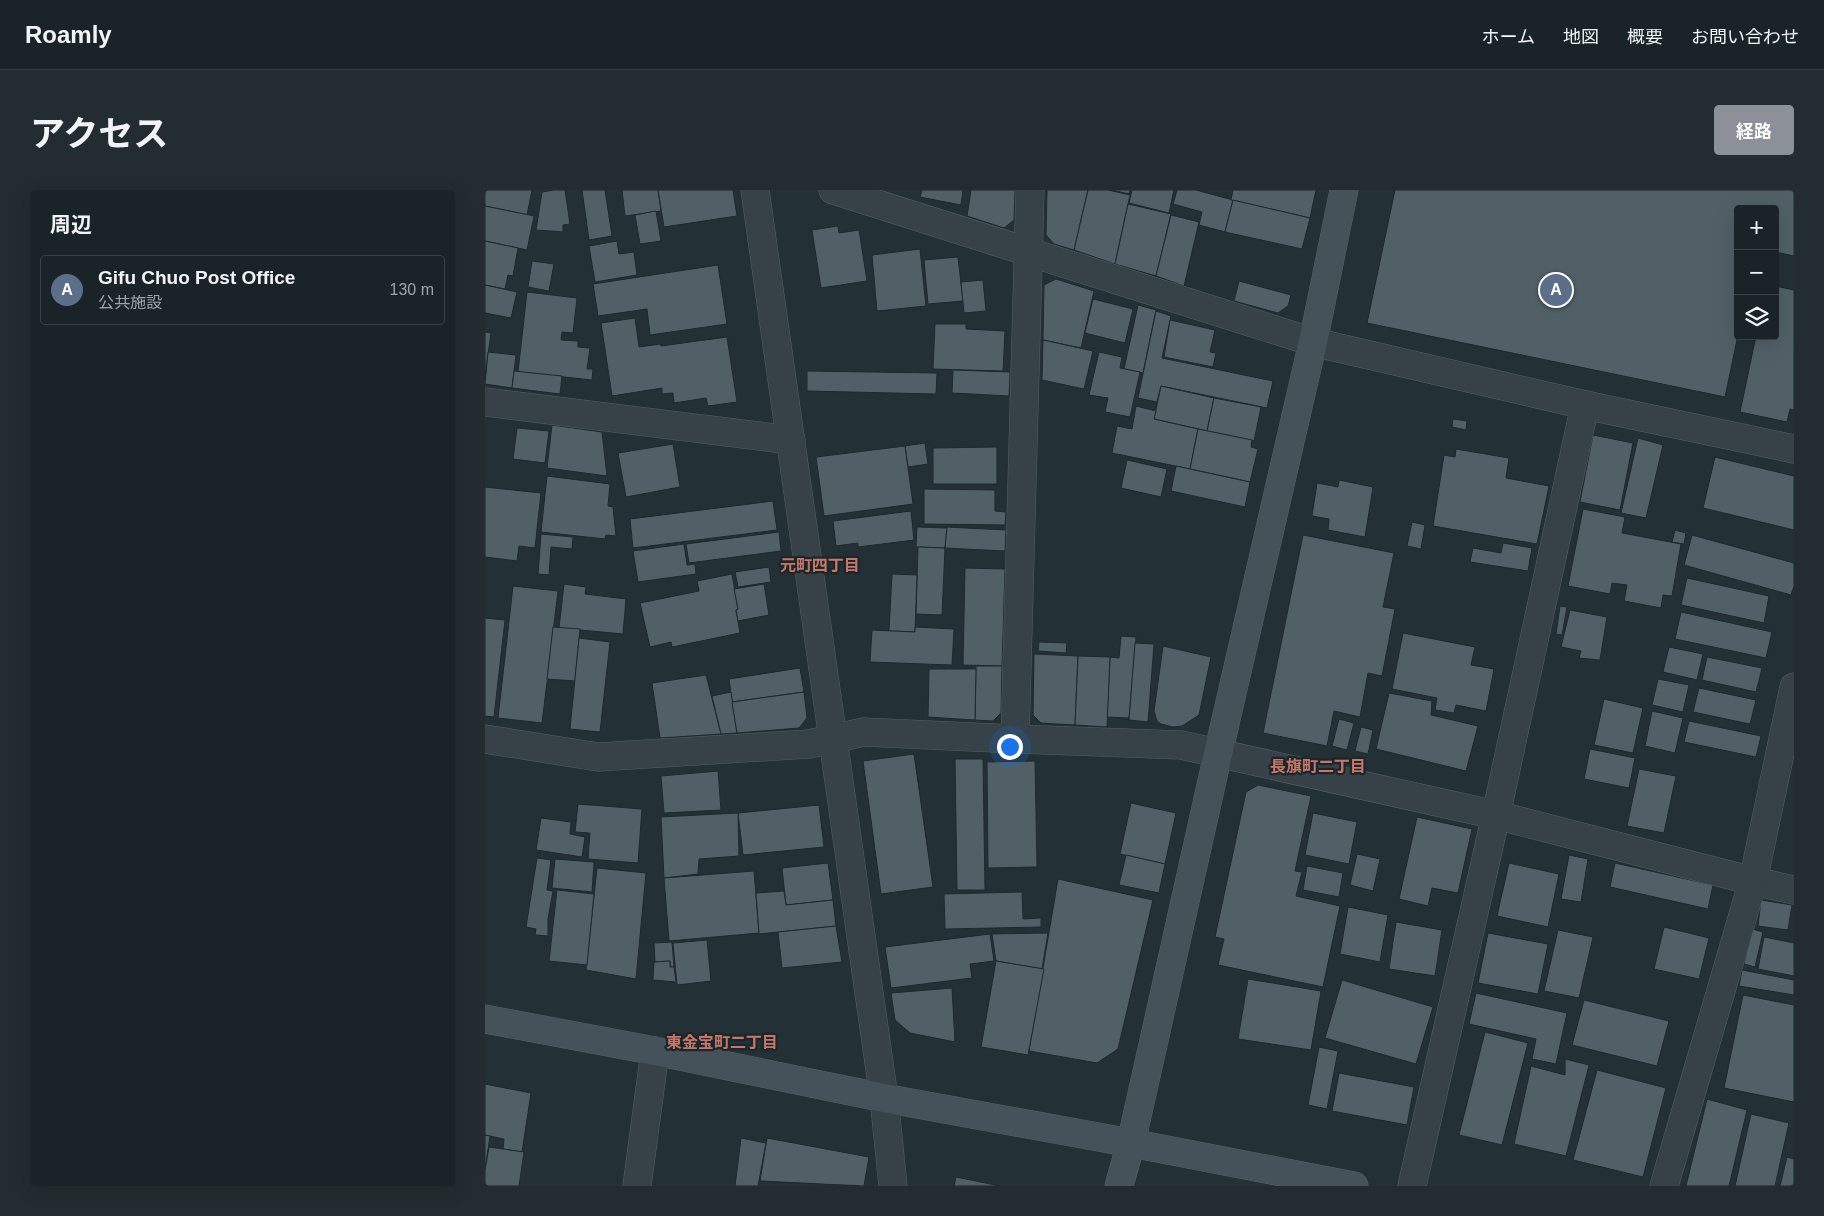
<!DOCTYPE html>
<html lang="ja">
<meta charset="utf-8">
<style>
:root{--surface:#1a2428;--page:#232c30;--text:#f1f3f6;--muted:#9fa4a8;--line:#384145;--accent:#8c9099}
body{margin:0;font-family:Helvetica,"Noto Sans JP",sans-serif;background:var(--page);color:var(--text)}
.controls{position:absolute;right:15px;top:15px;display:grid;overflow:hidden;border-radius:5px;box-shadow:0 5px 20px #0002}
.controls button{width:45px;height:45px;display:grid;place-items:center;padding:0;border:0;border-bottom:1px solid var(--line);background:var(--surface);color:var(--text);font:25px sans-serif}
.you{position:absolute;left:524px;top:556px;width:18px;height:18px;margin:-12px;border:4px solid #fff;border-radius:50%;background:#1a73e8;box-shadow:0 0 0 8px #1a73e833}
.badge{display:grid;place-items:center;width:32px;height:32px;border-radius:50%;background:var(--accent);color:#fff;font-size:16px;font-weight:700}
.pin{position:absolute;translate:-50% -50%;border:2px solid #fff;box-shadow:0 1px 5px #0006}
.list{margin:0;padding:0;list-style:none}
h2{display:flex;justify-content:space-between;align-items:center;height:65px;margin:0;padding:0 20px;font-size:21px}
h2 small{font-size:16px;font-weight:400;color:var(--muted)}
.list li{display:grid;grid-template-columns:32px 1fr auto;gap:15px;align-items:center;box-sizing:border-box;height:70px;margin:0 10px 10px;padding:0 10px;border:1px solid var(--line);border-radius:5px}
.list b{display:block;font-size:19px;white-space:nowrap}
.list p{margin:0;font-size:16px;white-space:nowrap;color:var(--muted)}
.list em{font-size:16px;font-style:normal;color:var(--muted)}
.icon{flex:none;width:28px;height:28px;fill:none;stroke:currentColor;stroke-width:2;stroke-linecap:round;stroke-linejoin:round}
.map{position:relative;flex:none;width:1309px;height:996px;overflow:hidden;border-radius:5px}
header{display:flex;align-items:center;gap:30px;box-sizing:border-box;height:70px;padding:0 25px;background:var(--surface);border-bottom:1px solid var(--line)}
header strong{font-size:24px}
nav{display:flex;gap:28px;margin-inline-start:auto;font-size:18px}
.intro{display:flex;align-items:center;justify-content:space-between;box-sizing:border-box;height:120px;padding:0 30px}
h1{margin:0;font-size:35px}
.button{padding:12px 22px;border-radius:5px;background:var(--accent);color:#fff;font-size:18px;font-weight:700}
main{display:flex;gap:30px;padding:0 30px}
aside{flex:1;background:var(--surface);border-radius:5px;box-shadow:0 5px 20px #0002}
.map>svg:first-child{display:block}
.building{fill:#516067;stroke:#1e292e}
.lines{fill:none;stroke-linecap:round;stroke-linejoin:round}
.street-casing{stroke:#546065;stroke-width:29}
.secondary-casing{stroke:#546065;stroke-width:29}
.street{stroke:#364247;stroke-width:28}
.secondary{stroke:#455259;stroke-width:28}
.labels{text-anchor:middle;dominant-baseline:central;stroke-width:4.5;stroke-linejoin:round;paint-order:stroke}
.neighbourhood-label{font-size:16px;font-weight:bold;fill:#c77768;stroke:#1c272c}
</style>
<header>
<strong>Roamly</strong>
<nav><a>ホーム</a><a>地図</a><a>概要</a><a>お問い合わせ</a></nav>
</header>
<div class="intro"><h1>アクセス</h1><a class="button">経路</a></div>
<main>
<aside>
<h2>周辺<small></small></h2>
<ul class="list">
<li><span class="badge" style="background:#5c6f8a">A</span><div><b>Gifu Chuo Post Office</b><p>公共施設</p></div><em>130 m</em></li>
</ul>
</aside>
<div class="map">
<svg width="1309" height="996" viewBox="0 0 1309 996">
<rect width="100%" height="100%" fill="#233036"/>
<!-- building -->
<g class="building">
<path d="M0,0H47L42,25L0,16Z"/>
<path d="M69,0H80L85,34L78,35V42L51,40L57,2Z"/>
<path d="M97,0H120L127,46L104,50Z"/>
<path d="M137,0H173L176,21L140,26Z"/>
<path d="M173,0H248L252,26L179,37Z"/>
<path d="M437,0H478L476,15L435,7Z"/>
<path d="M486,0H530L529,30L519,38L482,26Z"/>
<path d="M562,0H603L589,60L569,54L561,45Z"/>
<path d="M603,0H623L645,5L630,74L589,60Z"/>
<path d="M627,0H645L644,4Z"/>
<path d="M647,0H689L684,23L644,13Z"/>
<path d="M692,0H711L748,10L740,42L714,35L717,22L688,14Z"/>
<path d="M748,0H831L825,28L746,10Z"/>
<path d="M910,0H1309V66L1290,62V19H1253V145L1240,207L882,133Z"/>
<path d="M748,10L825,28L817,59L740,42Z"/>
<path d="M643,14L686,24L671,86L630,74Z"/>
<path d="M0,16L49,26L42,60L0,51Z"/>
<path d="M171,21L176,51L155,54L150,25Z"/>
<path d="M686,25L714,32L699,96L671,86Z"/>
<path d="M353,36L354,43L374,40L382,91L336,98L327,40Z"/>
<path d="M0,51L33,58L28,86L23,85L20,99L0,95Z"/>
<path d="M132,51L134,64L149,62L152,85L110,92L104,56Z"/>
<path d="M435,59L441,116L392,121L387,65Z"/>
<path d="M473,67L478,111L443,114L439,70Z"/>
<path d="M47,71L69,74L64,101L43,97Z"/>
<path d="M233,75L242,134L165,145L162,119L113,126L108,94Z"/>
<path d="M571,89L609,101L596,158L558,150L559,95Z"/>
<path d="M498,90L501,121L479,123L476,92Z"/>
<path d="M754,91L806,105L803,116L793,123L749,111Z"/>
<path d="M0,95L32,102L26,128L0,123Z"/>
<path d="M1290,96L1309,100V220L1305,219L1302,232L1255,222L1271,146H1290Z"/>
<path d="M42,102L92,108L88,143L77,142L76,150L93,151V157L105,158L102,179H108L107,190L33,182Z"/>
<path d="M608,109L648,119L640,153L600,143Z"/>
<path d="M653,115L671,120L658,183L639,179Z"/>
<path d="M671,121L686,126L677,168L788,191L782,218L676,196L672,212L653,208Z"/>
<path d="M150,128L154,157L175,154L176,156L242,147L252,212L223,216L221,208L189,213L188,203L177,204V198L127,206L116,133Z"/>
<path d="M685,130L730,140L725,162L731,163L728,177L679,167Z"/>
<path d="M450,134H481V139L520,141L518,181L448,179Z"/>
<path d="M0,142L6,143L0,186Z"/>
<path d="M558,150L608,161L599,199L557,190Z"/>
<path d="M3,162L31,165L27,198L0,194Z"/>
<path d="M614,162L637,167L635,178L655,182L645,227L620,222L623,208L604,205Z"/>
<path d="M468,180L525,182L524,206L467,203Z"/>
<path d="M29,181L77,186L75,204L27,198Z"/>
<path d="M322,181L452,183L451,204L322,201Z"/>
<path d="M676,196L729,208L722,241L669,229Z"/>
<path d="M729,208L776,217L769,251L722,241Z"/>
<path d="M651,216L671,221L669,229L713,239L705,279L627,263L632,236L647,239Z"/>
<path d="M968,229L982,231L981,240L967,237Z"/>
<path d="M67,235L117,242L122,286L62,278Z"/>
<path d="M32,238L64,241L60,273L28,269Z"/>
<path d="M713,239L767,250L766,257L773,259L765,292L705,279Z"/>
<path d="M1108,245L1148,253L1135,320L1095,312Z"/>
<path d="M1153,248L1178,255L1161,328L1136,323Z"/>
<path d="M440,253L443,274L423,277L420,256Z"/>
<path d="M188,254L195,297L141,307L133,263Z"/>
<path d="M420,256L428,314L339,326L331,267Z"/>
<path d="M512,257V294H448V258Z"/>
<path d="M971,259L1024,268L1021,288L1064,296L1052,354L948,336L959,265L970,267Z"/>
<path d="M1230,267L1309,286V340L1218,318Z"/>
<path d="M642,270L682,279L676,307L636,298Z"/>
<path d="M691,276L765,292L760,317L686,301Z"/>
<path d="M62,286L125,294L123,316L128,317L131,346L121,345L120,349L56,342Z"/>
<path d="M854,290L888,297L880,347L843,340L844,329L827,326L832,293L853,297Z"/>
<path d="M0,297L56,303L50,358L34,356L32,371L0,367Z"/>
<path d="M439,299L510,300V321L521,322L520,335L439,334Z"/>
<path d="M288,311L292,340L148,358L145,329Z"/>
<path d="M1098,319L1140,327L1137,343L1196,354L1187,406L1178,405L1176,418L1139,411L1142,395L1127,393L1125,404L1083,396Z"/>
<path d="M426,321L429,350L373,357V353L351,356L348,331Z"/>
<path d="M927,332L940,335L936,359L922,356Z"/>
<path d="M432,337L462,338L460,358L431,357Z"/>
<path d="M462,337L521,340L520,361L460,358Z"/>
<path d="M1190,340L1201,343L1199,354L1187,352Z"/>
<path d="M294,342L296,361L204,373L201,354Z"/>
<path d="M56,344L88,347L87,359L66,357L64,385L53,384Z"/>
<path d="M818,345L909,363L898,417L910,419L897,486L883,483L875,527L849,521L842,556L778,543Z"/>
<path d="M1207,345L1309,373V396L1306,405L1199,375Z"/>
<path d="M1018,353L1047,358L1043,381L985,372L988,358L1016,363Z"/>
<path d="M199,354L202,375L210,374L211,384L153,392L148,361Z"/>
<path d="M433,357L460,358L457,425L431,424Z"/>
<path d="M284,377L286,392L253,397L250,382Z"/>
<path d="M480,378L520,379L517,476L478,475Z"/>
<path d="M247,384L253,419L251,420L255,443L187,457L186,452L165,457L155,413L214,401L212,391Z"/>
<path d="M407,384L432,385L430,442L404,441Z"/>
<path d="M1202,388L1284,406L1279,433L1196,415Z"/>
<path d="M79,394L101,397L100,404L141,409L138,444L74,438Z"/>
<path d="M279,394L284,425L253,431L251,420L253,419L249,399Z"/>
<path d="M28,396L73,401L57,533L13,528Z"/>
<path d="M1075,416L1082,417L1077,445L1071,444Z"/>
<path d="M1085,420L1122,427L1115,470L1094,468L1096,461L1076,457Z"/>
<path d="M1196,422L1287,442L1281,468L1190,449Z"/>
<path d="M0,428L20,430L9,527L0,526Z"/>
<path d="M68,437L95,439L90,491L62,489Z"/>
<path d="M430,437L469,439L467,475L385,472L387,440L430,442Z"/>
<path d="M918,443L990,457L986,475L1009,479L1001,521L971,515L969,523L950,520L952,508L907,499Z"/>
<path d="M636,446L651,447L644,528L622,527L625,467L634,468Z"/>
<path d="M94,448L125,452L115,542L85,539Z"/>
<path d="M554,452L582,453L581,463L553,461Z"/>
<path d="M650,453L669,454L663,532L644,530Z"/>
<path d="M678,456L726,467L714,525L697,536L688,537L676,534L672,531L669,521Z"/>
<path d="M1184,457L1218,464L1212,490L1178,482Z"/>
<path d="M549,464L593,466L590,535L556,533L548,525Z"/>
<path d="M593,466L625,467L622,537L590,535Z"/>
<path d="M1222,467L1277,478L1271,502L1217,490Z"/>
<path d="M491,476H517L516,523L508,531L490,530Z"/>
<path d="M315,478L319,502L247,512L244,489Z"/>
<path d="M444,479H491L490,530L443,527Z"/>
<path d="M221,485L236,544L175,548L167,493Z"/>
<path d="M1173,489L1204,495L1198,522L1167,515Z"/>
<path d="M1214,498L1271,510L1265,534L1208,522Z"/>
<path d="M246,502L252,543L236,544L227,506Z"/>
<path d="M319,502L322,528L314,538L252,543L247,512Z"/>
<path d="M904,503L947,511L946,525L993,536L981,581L891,559Z"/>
<path d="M1119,509L1158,518L1148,563L1109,555Z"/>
<path d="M1167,521L1198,528L1190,563L1160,556Z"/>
<path d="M854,529L869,533L862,560L847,556Z"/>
<path d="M1204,531L1276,546L1271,567L1199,552Z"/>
<path d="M876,537L888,540L883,564L870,561Z"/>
<path d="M1105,559L1150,568L1144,598L1099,589Z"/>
<path d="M429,564L448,697L396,704L378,571Z"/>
<path d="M470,569H498L500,700H472Z"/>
<path d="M550,571L552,677L503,678L502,572Z"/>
<path d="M1154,579L1191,586L1179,643L1142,636Z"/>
<path d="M233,581L236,620L179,623L176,586Z"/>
<path d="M773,595L826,606L810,681L817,682L811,706L855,716L838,797L733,775L739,749L730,747L761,602Z"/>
<path d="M646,613L691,623L680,674L635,664Z"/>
<path d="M93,614L157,619L153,673L103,669L105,643L90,642Z"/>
<path d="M334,615L339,657L258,665L253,623Z"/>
<path d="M253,623L254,666L214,669L213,684L179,688L176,627Z"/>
<path d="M828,623L872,632L864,674L820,665Z"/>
<path d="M932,627L987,639L973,703L947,698L943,716L914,709Z"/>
<path d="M56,628L86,632L85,644L100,647L97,667L51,660Z"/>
<path d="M872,664L895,669L888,701L865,695Z"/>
<path d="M641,665L680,674L674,703L634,695Z"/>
<path d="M1084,665L1103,669L1096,712L1076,709Z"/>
<path d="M52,668L66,670L62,700L68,701L63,729V746L50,745L51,739L41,737Z"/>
<path d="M70,669L109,672L107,702L67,698Z"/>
<path d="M343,673L348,710L301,715L297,678Z"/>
<path d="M1024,673L1074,684L1063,737L1012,726Z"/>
<path d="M1130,673L1228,695L1223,719L1125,697Z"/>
<path d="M822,676L858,683L854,707L818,700Z"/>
<path d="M112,678L161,683L151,789L101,780Z"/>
<path d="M269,681L274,743L184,751L179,688Z"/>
<path d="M573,689L668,710L633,859L612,873L544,861Z"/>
<path d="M72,700L109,704L102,775L64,771Z"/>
<path d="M299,701L301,715L348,710L351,736L274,744L271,703Z"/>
<path d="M537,702L538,729L556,728V737L460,739L459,704Z"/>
<path d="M1276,710L1307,715L1303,740L1273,736Z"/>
<path d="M863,717L903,725L895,772L855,764Z"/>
<path d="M911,732L957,740L950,786L904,779Z"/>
<path d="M351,736L357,772L297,778L293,742Z"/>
<path d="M1179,737L1224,748L1214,789L1169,779Z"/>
<path d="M1267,739L1278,742L1270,777L1259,774Z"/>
<path d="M1073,740L1108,747L1094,808L1059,801Z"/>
<path d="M563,743L557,779L511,771L507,744Z"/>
<path d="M1003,743L1063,754L1053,804L993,793Z"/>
<path d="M505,744L509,771L485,774L487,788L406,798L400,757Z"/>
<path d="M1279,747L1309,753V786L1273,779Z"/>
<path d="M222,750L226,791L192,795L188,753Z"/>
<path d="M187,752L189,777H185V771L170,772L169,753Z"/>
<path d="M185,771V777H189L191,792L168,790L169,772Z"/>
<path d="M511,771L559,779L543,865L496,857Z"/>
<path d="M1257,780L1309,790V805L1254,796Z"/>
<path d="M763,789L836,801L826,860L753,849Z"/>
<path d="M857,790L948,817L931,874L840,848Z"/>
<path d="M467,798L470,852L425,843L410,830L406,803Z"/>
<path d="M991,803L1082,823L1071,874L1047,869L1051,849L984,834Z"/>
<path d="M1258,805L1309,815V912L1239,898Z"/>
<path d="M1099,810L1184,831L1172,876L1087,855Z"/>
<path d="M1000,842L1043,853L1017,955L974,945Z"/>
<path d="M834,857L853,861L842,919L823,915Z"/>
<path d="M1080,869L1104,875L1081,966L1029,954L1046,876L1080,885Z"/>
<path d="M1112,880L1181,898L1158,987L1088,970Z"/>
<path d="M854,883L929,897L922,935L847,921Z"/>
<path d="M0,894L46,903L37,962L18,959L19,949L0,945Z"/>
<path d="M1222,909L1262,920L1244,996H1201Z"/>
<path d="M1266,924L1304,933L1290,996H1250Z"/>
<path d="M0,945L5,946L0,980Z"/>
<path d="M256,948L281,953L273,996H250Z"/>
<path d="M282,948L384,967L379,996L275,991Z"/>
<path d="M4,957L39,962L34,996H0V980Z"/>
<path d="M1302,967L1309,969V996H1295Z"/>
<path d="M471,987L515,996H469Z"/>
</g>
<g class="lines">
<defs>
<g id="street">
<path d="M270,0L399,908L408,996"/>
<path d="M348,0L828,152L1100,215L1309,259"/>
<path d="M0,212L306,250"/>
<path d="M0,549L113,567L324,554L379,542L530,549L696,555L1011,625L1268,691L1309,700"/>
<path d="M530,549L545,0"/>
<path d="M152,996L170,861"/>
<path d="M927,996L1011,625L1100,215"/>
<path d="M1179,996L1268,691L1309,497"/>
</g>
<g id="secondary">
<path d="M0,829L170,861L399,908L646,953L869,996"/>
<path d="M634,996L646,953L733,564L828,152L859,0"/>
</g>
</defs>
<!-- street casing -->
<use href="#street" class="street-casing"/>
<!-- secondary casing -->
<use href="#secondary" class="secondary-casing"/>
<!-- street -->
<use href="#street" class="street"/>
<!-- secondary -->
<use href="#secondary" class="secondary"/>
</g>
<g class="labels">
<!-- neighbourhood labels -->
<g class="neighbourhood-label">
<text x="335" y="375">元町四丁目</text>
<text x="833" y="576">長旗町二丁目</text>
<text x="237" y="852">東金宝町二丁目</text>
</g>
</g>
</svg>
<div class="controls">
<button>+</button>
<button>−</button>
<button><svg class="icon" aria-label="layers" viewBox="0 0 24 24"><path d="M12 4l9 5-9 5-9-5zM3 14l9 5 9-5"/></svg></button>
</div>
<div class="you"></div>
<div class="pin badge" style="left:1071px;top:100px;background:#5c6f8a">A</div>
</div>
</main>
